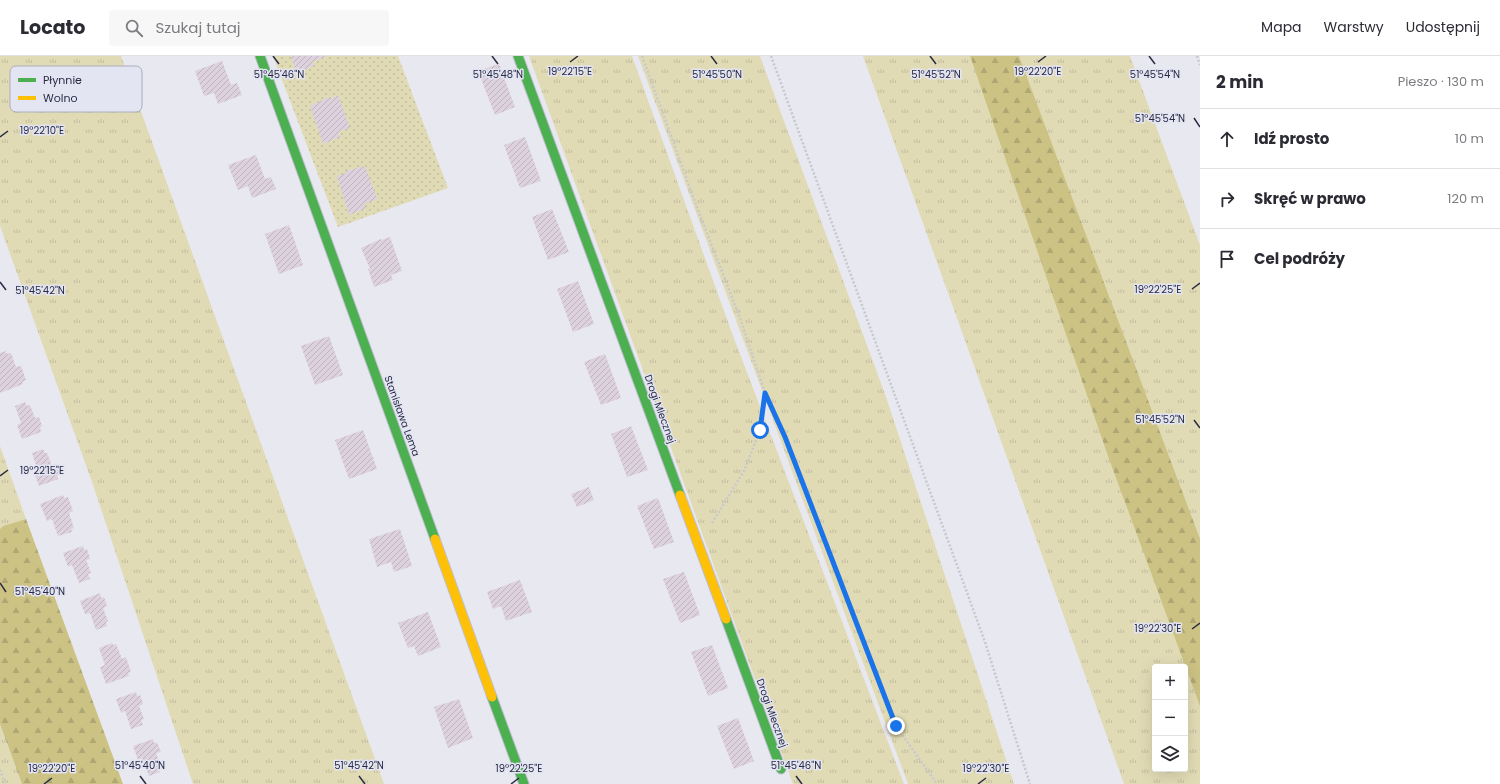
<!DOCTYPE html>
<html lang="pl">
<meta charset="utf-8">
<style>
:root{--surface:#fff;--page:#f7f7f7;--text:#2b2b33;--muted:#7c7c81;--line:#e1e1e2}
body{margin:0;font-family:Poppins,sans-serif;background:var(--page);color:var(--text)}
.controls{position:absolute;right:12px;bottom:12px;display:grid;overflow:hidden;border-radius:4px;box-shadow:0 4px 16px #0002}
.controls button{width:36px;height:36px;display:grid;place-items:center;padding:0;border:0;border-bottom:1px solid var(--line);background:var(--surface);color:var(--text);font:20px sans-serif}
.stop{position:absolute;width:12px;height:12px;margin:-9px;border:3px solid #1a73e8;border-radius:50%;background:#fff}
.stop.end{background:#1a73e8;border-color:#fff;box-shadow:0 1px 4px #0008}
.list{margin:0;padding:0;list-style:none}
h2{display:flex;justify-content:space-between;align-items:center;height:52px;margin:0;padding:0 16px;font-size:17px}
h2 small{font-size:13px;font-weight:400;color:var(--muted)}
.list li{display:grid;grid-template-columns:26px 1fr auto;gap:12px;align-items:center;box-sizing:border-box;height:60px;padding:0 16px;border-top:1px solid var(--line)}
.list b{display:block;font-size:15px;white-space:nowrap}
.list em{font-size:13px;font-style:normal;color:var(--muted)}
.icon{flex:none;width:22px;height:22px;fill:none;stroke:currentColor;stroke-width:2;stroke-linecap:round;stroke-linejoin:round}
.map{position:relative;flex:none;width:1200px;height:728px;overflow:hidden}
header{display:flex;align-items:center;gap:24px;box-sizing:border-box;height:56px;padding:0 20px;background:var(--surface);border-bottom:1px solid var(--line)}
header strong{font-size:19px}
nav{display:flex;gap:22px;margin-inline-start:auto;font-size:14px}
.search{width:280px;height:36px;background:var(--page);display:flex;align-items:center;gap:10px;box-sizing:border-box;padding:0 14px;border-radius:4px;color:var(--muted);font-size:15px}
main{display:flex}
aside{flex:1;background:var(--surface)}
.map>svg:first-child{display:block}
.grass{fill:url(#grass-tufts);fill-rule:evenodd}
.forest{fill:url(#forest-firs)}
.garden{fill:url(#garden-dots)}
.building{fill:url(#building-hatch)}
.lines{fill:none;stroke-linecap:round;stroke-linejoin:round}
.fast-casing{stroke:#bebfcf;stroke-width:11}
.slow-casing{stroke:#bebfcf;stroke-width:11}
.path{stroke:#c7c8ce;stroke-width:2.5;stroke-dasharray:2 2;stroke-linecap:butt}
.fast{stroke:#4caf50;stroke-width:9}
.slow{stroke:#ffc107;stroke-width:9}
.route{stroke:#1a73e8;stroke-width:5}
.ticks{fill:none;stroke:#292b44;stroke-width:1.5}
.labels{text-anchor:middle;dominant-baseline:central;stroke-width:3;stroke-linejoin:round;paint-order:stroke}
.street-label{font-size:10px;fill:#292b44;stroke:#e4e5f3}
.key{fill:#e4e5f3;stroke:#acadbe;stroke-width:1}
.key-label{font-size:11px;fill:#292b44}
.ticks-label{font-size:10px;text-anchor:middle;fill:#292b44;stroke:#e4e5f3;stroke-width:3;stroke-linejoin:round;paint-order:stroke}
</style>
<header>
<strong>Locato</strong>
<div class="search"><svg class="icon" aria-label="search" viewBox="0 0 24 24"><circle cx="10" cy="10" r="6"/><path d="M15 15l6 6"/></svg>Szukaj tutaj</div>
<nav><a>Mapa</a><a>Warstwy</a><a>Udostępnij</a></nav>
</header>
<main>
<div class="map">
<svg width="1200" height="728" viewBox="0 0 1200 728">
<defs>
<pattern id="grass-tufts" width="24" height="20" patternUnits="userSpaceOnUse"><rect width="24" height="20" fill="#e1dbb5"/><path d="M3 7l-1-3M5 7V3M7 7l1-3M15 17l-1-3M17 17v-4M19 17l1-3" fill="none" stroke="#c1bc9d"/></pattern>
<pattern id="forest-firs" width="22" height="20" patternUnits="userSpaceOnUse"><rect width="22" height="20" fill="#ccc284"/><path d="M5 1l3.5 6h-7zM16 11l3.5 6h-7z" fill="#afa773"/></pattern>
<pattern id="garden-dots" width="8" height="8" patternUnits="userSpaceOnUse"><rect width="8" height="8" fill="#e1dbb5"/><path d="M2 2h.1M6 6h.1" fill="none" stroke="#c1bc9d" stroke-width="1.8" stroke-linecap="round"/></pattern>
<pattern id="building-hatch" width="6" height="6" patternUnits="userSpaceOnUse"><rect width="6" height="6" fill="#ddd1dd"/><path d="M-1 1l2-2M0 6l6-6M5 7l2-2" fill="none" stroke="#beb4bf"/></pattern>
</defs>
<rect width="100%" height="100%" fill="#e8e8f0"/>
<!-- grass -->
<g class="grass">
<path d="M0,0H121L384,728H193L92,426L0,170Z"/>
<path d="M529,0H632L732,277L904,728H793Z"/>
<path d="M638,0H760L885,338L1014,728H908Z"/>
<path d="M863,0H1130L1200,189V728H1124ZM1155,611H1185V713H1155Z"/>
<path d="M0,390L26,463L3,470L0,473Z"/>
<path d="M0,668L22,728H0Z"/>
</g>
<!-- forest -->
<g class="forest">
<path d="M970,0H1019L1200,483V650L1108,400Z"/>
<path d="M26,463L123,728H22L0,668V473L3,470Z"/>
</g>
<!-- garden -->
<path class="garden" d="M273,0H398L448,132L338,171Z"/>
<!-- building -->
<g class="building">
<path d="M292,0H327L312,6L314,10L297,17L291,1Z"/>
<path d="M222,5L231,29L237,27L242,39L218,48L214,37L204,40L195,15Z"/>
<path d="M499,8L515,51L495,59L478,15Z"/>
<path d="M338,39L350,72L338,76L340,81L323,88L310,50L329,41L330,43Z"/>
<path d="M525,81L541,125L520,132L504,89Z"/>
<path d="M256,99L265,123L271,121L276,133L252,142L248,130L238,134L228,109Z"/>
<path d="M365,110L377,143L364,148L366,152L349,159L337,120L346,117V115Z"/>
<path d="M552,153L569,196L548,204L532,161Z"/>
<path d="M289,169L303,209L279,218L265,178Z"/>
<path d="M390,181L402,215L391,219L393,224L374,231L368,213H370L361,192L381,183L382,184Z"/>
<path d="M578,225L594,268L573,276L557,233Z"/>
<path d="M329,280L343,319L315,329L301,290Z"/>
<path d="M6,295L7,298L11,297L16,311L21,310L26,324L22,326L23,328L0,337V297Z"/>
<path d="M605,298L621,342L601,349L584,306Z"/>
<path d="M25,346L27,350L30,349L35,362L39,361L42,370L40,371L41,376L22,383L17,369L21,367L15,350Z"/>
<path d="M631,370L648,414L627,421L611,378Z"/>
<path d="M363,374L377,413L349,423L335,384Z"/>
<path d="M43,393L45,397H47L52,410L56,408L60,418L57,419L58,423L39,430L34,416L38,415L32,397Z"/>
<path d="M589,431L594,444L577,451L571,438Z"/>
<path d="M63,439L64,442L68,441L73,455L69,457L74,472L71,473L72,476L58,480L52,463L47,465L40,448Z"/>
<path d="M658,442L674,486L654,493L637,450Z"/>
<path d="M400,473L412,510L394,516L391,506L377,511L369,483Z"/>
<path d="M83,490L84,494L87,493L90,503L86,504L91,517L88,518L90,523L79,527L72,509L68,511L63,497Z"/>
<path d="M684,516L700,559L680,567L663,523Z"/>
<path d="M520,524L532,556L506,565L501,550L493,553L487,536Z"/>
<path d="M100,537L101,542L104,541L107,550L103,552L108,565L106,566L107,570L96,574L90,557L85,558L80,545Z"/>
<path d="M428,556L441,591L418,600L414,590L408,592L398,567Z"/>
<path d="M112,587L113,589L116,588L122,603L126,601L131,616L128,617L129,620L106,628L100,611L105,609L99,592Z"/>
<path d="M712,589L728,632L708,640L691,596Z"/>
<path d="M136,636L137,640L140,639L143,648L139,650L144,663L141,664L143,669L131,673L125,655L121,657L116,643Z"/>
<path d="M459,643L473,682L448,692L434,651Z"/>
<path d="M738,662L754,705L734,713L717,670Z"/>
<path d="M153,683L154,687H157L161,696L156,697L161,711L158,712L160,716L149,720L142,702L138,704L133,690Z"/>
</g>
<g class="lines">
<defs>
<g id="fast">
<path d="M260,0L435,483"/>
<path d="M518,0L680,439"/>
<path d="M726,563L781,713"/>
<path d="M492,641L524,728"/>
</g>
<g id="slow">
<path d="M680,439L726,563"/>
<path d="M435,483L492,641"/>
</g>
</defs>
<!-- fast casing -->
<use href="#fast" class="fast-casing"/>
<!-- slow casing -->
<use href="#slow" class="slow-casing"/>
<!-- path -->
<g class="path">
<path d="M642,0L698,154L740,262L765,337L785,381L896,670L937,728"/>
<path d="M771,0L985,586L1030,728"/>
<path d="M1197,0L1200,9"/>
<path d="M712,467L744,415L760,374L765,338"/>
<path d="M0,714L5,728"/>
</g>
<!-- fast -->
<use href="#fast" class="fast"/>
<!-- slow -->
<use href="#slow" class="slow"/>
</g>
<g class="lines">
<!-- route -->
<path class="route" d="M760,374L765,337L785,381L896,670"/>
</g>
<!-- ticks -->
<path class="ticks" d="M273,0L279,8M492,0L498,8M711,0L717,8M930,0L936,8M1149,0L1155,8M570,6L578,0M1038,6L1046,0M1194,62L1200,71M0,81L8,75M0,226L6,234M1192,233L1200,227M1194,364L1200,372M0,420L8,414M0,527L6,536M1192,573L1200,567M140,720L146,728M359,720L365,728M796,720L802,728M44,728L52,722M511,728L519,722M978,728L986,722"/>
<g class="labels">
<!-- street labels -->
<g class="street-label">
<text transform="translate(660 353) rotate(70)">Drogi Mlecznej</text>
<text transform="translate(402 360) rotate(70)">Stanisława Lema</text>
<text transform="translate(772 657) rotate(70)">Drogi Mlecznej</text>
</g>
</g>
<!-- legend -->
<rect x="10" y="10" width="132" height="46" rx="6" class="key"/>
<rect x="18" y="22" width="18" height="4" fill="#4caf50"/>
<rect x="18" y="40" width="18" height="4" fill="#ffc107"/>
<g class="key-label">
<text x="43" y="28">Płynnie</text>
<text x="43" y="46">Wolno</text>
</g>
<g class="ticks-label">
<text x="1038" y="19">19°22'20"E</text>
<text x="570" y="19">19°22'15"E</text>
<text x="279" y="22">51°45'46"N</text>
<text x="498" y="22">51°45'48"N</text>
<text x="717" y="22">51°45'50"N</text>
<text x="936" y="22">51°45'52"N</text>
<text x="1155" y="22">51°45'54"N</text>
<text x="1160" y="66">51°45'54"N</text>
<text x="42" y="78">19°22'10"E</text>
<text x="1158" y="237">19°22'25"E</text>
<text x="40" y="238">51°45'42"N</text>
<text x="1160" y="367">51°45'52"N</text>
<text x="42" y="418">19°22'15"E</text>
<text x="40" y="539">51°45'40"N</text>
<text x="1158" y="576">19°22'30"E</text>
<text x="140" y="713">51°45'40"N</text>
<text x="359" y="713">51°45'42"N</text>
<text x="796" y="713">51°45'46"N</text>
<text x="52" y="716">19°22'20"E</text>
<text x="519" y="716">19°22'25"E</text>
<text x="986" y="716">19°22'30"E</text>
</g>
</svg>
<div class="controls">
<button>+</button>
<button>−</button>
<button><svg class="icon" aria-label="layers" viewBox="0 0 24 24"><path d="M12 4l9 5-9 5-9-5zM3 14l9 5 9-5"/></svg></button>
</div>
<div class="stop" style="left:760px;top:374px"></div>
<div class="stop end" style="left:896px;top:670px"></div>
</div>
<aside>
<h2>2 min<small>Pieszo · 130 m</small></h2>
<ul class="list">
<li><svg class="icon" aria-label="ahead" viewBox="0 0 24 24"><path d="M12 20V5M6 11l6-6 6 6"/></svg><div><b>Idź prosto</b></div><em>10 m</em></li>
<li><svg class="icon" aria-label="right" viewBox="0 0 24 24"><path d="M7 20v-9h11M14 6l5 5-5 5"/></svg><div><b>Skręć w prawo</b></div><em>120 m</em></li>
<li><svg class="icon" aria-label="arrive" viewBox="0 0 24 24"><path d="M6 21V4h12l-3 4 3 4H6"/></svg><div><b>Cel podróży</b></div></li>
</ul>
</aside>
</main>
